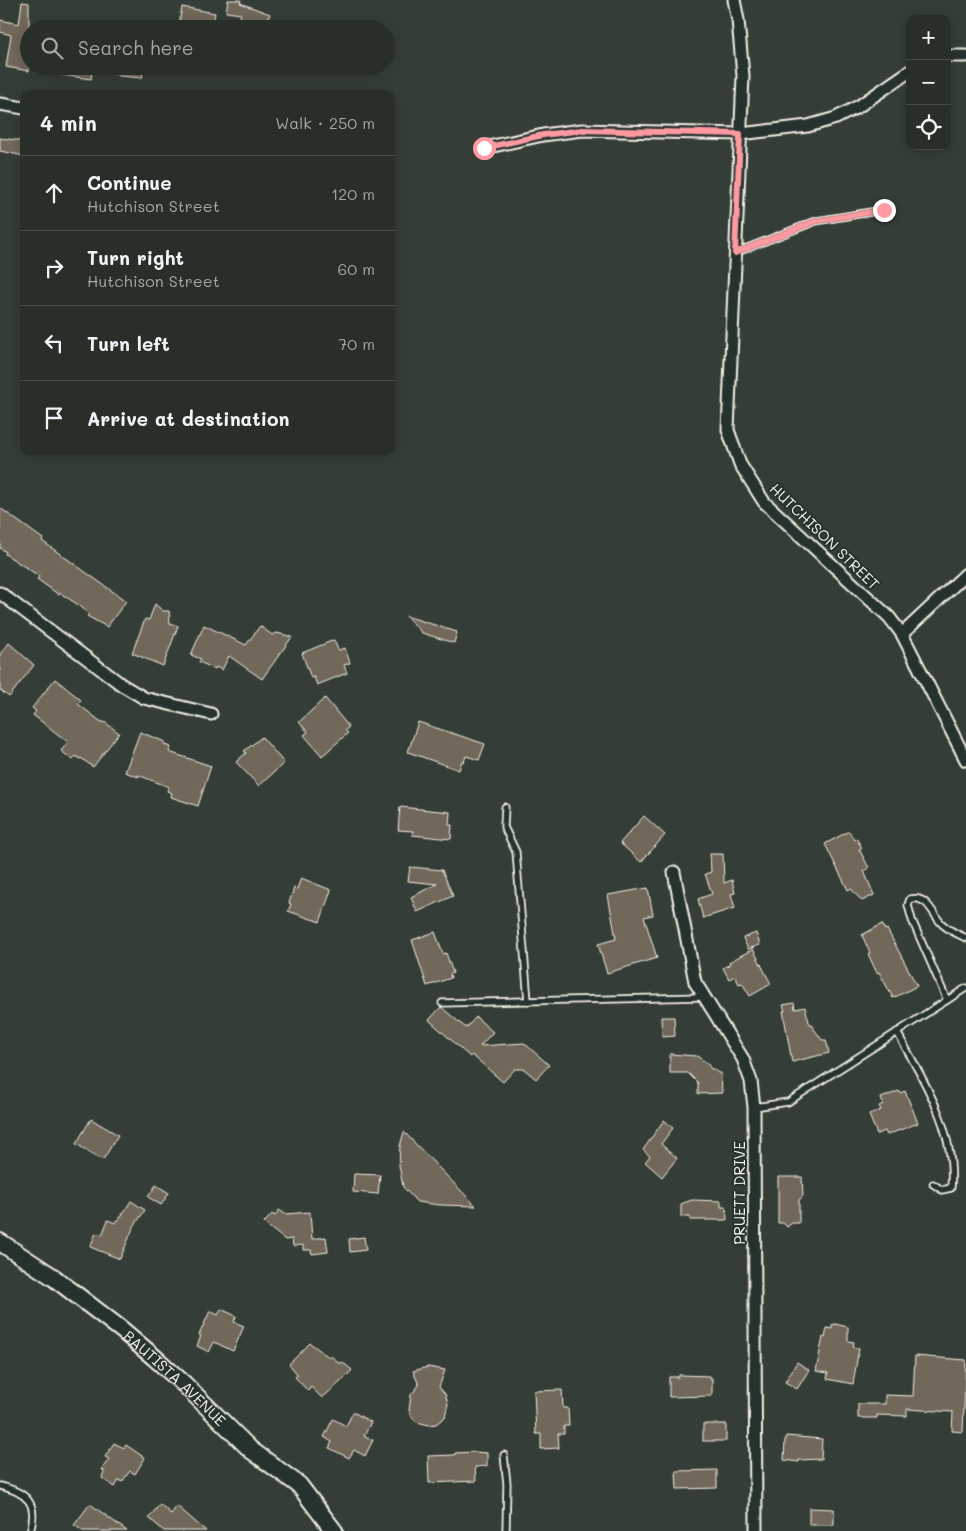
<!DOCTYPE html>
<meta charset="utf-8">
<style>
:root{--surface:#282e28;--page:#303630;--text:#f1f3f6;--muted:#a5a8a8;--line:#444a45}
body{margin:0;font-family:Mali,sans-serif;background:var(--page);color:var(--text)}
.controls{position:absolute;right:15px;top:15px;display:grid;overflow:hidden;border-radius:10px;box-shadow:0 2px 12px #0003}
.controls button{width:45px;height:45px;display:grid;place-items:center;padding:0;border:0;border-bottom:1px solid var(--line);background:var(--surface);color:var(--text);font:25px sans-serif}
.stop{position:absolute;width:15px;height:15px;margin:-11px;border:4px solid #ff9aa2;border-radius:50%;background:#fff}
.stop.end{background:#ff9aa2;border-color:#fff;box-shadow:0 1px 5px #0008}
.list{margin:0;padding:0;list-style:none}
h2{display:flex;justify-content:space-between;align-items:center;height:65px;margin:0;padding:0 20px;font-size:21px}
h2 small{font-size:16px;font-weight:400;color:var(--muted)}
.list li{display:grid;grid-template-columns:32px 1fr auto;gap:15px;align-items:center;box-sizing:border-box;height:75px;padding:0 20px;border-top:1px solid var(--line)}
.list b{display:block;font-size:19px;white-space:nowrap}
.list p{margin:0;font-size:16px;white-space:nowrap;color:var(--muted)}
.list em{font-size:16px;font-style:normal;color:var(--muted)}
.icon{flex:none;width:28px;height:28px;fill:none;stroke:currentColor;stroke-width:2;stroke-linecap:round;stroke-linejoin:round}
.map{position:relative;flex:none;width:966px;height:1531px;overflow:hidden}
.search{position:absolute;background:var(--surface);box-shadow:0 2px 12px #0003;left:20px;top:20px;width:375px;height:55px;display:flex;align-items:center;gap:12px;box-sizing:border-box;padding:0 18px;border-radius:28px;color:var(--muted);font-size:19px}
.panel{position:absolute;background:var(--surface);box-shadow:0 2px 12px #0003;left:20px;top:90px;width:375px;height:365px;border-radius:10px}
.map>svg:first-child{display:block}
.building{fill:#71685a;stroke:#f4f1e8}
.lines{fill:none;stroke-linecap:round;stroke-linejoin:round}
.lane-casing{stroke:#f4f1e8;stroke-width:9}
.street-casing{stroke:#f4f1e8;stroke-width:15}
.secondary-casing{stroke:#f4f1e8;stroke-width:20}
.lane{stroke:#26332d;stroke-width:5.5}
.street{stroke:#26332d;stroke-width:11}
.secondary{stroke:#26332d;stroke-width:16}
.route{stroke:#ff9aa2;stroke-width:6}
.labels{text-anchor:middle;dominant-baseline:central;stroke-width:4;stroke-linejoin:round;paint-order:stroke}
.street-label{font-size:15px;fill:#f4f1e8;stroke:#26332d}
</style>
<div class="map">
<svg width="966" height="1531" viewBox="0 0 966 1531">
<rect width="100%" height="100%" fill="#353e36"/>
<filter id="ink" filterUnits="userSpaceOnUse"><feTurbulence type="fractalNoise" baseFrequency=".02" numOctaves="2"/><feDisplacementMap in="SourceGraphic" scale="10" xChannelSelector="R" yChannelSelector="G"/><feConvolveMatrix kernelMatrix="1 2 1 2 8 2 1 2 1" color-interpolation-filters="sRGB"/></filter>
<g filter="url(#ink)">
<!-- building -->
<g class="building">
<path d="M228,0H241L240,3L270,14L264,29H236L241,14L226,12Z"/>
<path d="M22,2L29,3V71L6,67L11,35L0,32V20L19,24Z"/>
<path d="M182,7L215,13L212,29H178Z"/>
<path d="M48,66H93L91,79L47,73Z"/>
<path d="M110,66H144L142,78L119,76V74L109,73Z"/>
<path d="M0,138L24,141V156L0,151Z"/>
<path d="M0,508L43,539L42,541L126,601L107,627L87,616L89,614L80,606L60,593L59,595L37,579L39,576L5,554L6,552L0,548Z"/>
<path d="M155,604L163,611H169L170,623L178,626L163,666L132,653L145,619L149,620Z"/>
<path d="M406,616L457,632L454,643L422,633Z"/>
<path d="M204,625L246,645L260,626L272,635L277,633L292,637L262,679L229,656L222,670L216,667L215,669L199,662L201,659L191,655Z"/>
<path d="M334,640L338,650L345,648L350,663L344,665L347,673L317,685L314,677L311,678L302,653Z"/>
<path d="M9,643L34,665L9,697L0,690V654Z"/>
<path d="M55,679L81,700L78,704L100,721L106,723L119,733L93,767L81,758L80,759L76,756L73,760L61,751L68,742L33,715L36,711L32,708Z"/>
<path d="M325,698L349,727L345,730L348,733L322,756L304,735L308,732L299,722Z"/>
<path d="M418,722L485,744L479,760L466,756L464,762L462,761L459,770L408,752Z"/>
<path d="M140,732L165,742L164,744L171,747L169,752L211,766L198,806L171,797L172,793L167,791L169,787L138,775V777L125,772Z"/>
<path d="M262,737L284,763L259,786L236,762L246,753L244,751Z"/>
<path d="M400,807L450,812L449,825H452L451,839L412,835L413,831L398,830Z"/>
<path d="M644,816L665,835L641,862L620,843Z"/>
<path d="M849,831L854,840L856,838L862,848L859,849L869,868L864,871L874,895L862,901L851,889L848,890L825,844Z"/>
<path d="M710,854H723L724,883L732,880L735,893L731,894L735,908L703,918L698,899L712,894L705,874L711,872Z"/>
<path d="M410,867L442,870L453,896L417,912L411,897L437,884L408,881Z"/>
<path d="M301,878L331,890L320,922L288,911L291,904L289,903L294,888L297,889Z"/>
<path d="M648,888L653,915L644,917L657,958L607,973L598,944L616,939L608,895Z"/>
<path d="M882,924L885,930L887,929L917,986L893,998L879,972L877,973L868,954L870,953L862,935Z"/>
<path d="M435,932L443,954L446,953L453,973L450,974L451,978L427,986L412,940Z"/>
<path d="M756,933L760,945L748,949L743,938Z"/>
<path d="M753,949L771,984L750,996L742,983L739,984L735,976L729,979L723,968L730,964L729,962Z"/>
<path d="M794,1003L795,1009L805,1007L809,1022L822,1040H826L829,1053L792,1062L783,1011H785L783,1005Z"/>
<path d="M441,1007L466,1028L476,1017L493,1032L480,1046L524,1043L549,1065L536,1079L524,1069H515L503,1082L472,1055L470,1057L429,1020Z"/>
<path d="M661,1017H674L675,1036L662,1037Z"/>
<path d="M670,1054L697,1056L707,1063L711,1069H714L718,1073H721L722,1093L698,1094V1083L688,1073H670Z"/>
<path d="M899,1091L900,1093L905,1091L918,1123L887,1135L885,1131L877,1134L869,1115L881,1110L879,1106L883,1104L881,1098Z"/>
<path d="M91,1119L118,1135L103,1160L76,1144Z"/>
<path d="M664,1120L673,1128L661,1144L677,1158L662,1177L645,1162L650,1156L643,1150Z"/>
<path d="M404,1132L476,1206L440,1205L417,1202L403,1187L399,1165L400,1146Z"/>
<path d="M354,1174L380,1175L378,1194L353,1192Z"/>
<path d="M778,1177H802L803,1196L799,1200V1223H792L787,1227L783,1223H778Z"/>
<path d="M156,1185L169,1193L161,1205L148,1197Z"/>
<path d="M692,1200L721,1201V1207H726L727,1220H690V1217H681V1204Z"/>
<path d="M131,1201L145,1210L133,1228L120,1259L90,1247L96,1233L102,1235L108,1220L115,1223L116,1220L118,1221Z"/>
<path d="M279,1210L285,1214L310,1212L312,1239L326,1237L328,1252L312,1254L311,1250H303V1245L293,1246L292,1239L285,1240L264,1223L272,1214L275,1216Z"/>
<path d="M364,1237L366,1250L350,1252L349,1239Z"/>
<path d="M221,1309L236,1316L234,1322L244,1326L233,1351L214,1342L209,1352L197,1346L201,1336L199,1335L210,1311L218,1315Z"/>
<path d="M835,1324L848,1327V1341L854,1342L853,1347L859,1348L853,1384L827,1379L828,1373L816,1371L823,1337L825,1338L827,1328L832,1329V1325Z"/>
<path d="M310,1343L330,1358L331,1356L340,1364L342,1362L352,1370L345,1378L322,1398L311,1387L308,1391L295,1377L298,1375L289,1364Z"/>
<path d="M915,1356L966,1360L963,1432L952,1431L953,1412L907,1409V1416L877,1415V1418H858V1404H885V1395L913,1396Z"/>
<path d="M797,1362L809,1370L797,1389L785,1382Z"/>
<path d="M428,1367L445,1370L439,1387L445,1394L448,1403L445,1417L436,1424L429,1425L417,1422L413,1419L409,1410L411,1395L419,1385L413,1371Z"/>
<path d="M679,1375L710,1376V1378H712V1396L669,1397V1377H679Z"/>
<path d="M562,1390L563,1408H568L569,1426H564V1434H558L559,1448L541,1449V1434H536L534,1391Z"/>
<path d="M353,1412L371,1422L364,1436L373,1440L365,1456L354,1450L349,1458L329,1448L332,1442L324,1437L333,1419L346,1426Z"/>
<rect x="703" y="1424" width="23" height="17"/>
<path d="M786,1436L822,1439L821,1459L799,1460V1462L784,1460L785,1440H786Z"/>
<path d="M114,1443L124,1448L126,1445L145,1458L135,1474L130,1471L122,1482L119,1480L115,1487L102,1478L104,1471L102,1469L109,1459L105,1457Z"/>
<path d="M475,1452L487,1453V1466L475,1467L476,1481L429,1483L428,1456L455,1455V1453Z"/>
<path d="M717,1470V1488L677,1489L676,1471Z"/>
<path d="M90,1504L127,1531H83L74,1525Z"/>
<path d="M160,1504L171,1514L177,1506L206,1531H164L149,1518Z"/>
<path d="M809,1508L834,1509V1525H809Z"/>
</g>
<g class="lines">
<defs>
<g id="lane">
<path d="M735,253L816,221L883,210"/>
<path d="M505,807L504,827L516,852L528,1001"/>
<path d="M947,1000L912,920L908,905L910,899C928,895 932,914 942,924C950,931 957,934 966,938"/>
<path d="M442,1003L703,997"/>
<path d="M897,1032C924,1082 956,1129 951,1188L942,1190L933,1184"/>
<path d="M754,1107L788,1102L966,988"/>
<path d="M504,1455L507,1484L506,1531"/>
<path d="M0,1486C26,1492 39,1503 30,1531"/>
</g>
<g id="street">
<path d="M734,0L738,20L743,76L728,430L740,464L764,502L889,617L902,634L966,760"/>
<path d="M947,56H966"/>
<path d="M0,104L24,108"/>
<path d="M484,148L543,135L582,130L740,134L808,126L836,118L859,106L910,71"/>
<path d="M0,593L122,685L144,698L211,714"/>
<path d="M902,634L966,574"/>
<path d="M674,872L695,982L743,1059L751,1081L754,1107L756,1531"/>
</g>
<g id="secondary">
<path id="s1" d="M0,1242L53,1277L122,1330L155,1358L185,1385L251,1450L299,1485L334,1531"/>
</g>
</defs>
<!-- lane casing -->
<use href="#lane" class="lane-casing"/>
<!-- street casing -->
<use href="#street" class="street-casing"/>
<!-- secondary casing -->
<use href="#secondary" class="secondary-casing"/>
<!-- lane -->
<use href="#lane" class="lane"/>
<!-- street -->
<use href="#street" class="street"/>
<!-- secondary -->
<use href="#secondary" class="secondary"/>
</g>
</g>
<g class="lines" filter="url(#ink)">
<!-- route -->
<path class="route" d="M484,148L543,135L582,130L740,134L735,253L816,221L884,210"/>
</g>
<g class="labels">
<!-- street labels -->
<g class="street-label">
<text transform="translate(825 536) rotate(44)">HUTCHISON STREET</text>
<text transform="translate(739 1193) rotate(-90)">PRUETT DRIVE</text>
<text stroke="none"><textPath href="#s1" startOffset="222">BAUTISTA AVENUE</textPath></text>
</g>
</g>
</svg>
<div class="controls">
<button>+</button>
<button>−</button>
<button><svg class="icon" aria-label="locate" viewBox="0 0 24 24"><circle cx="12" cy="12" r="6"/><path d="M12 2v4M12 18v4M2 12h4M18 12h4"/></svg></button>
</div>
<div class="stop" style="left:484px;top:148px"></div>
<div class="stop end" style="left:884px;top:210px"></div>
<div class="search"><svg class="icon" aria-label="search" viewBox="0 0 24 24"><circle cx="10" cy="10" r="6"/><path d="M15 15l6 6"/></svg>Search here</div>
<section class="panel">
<h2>4 min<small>Walk · 250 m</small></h2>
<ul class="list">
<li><svg class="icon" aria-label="ahead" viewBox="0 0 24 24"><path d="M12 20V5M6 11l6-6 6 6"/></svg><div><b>Continue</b><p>Hutchison Street</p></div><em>120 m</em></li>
<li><svg class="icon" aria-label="right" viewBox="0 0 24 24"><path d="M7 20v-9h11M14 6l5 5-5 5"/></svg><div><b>Turn right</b><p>Hutchison Street</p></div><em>60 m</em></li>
<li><svg class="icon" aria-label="left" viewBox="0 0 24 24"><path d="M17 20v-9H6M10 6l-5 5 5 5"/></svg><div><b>Turn left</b></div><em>70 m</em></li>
<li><svg class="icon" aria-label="arrive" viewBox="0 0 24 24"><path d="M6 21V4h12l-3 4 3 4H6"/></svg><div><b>Arrive at destination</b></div></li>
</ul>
</section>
</div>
